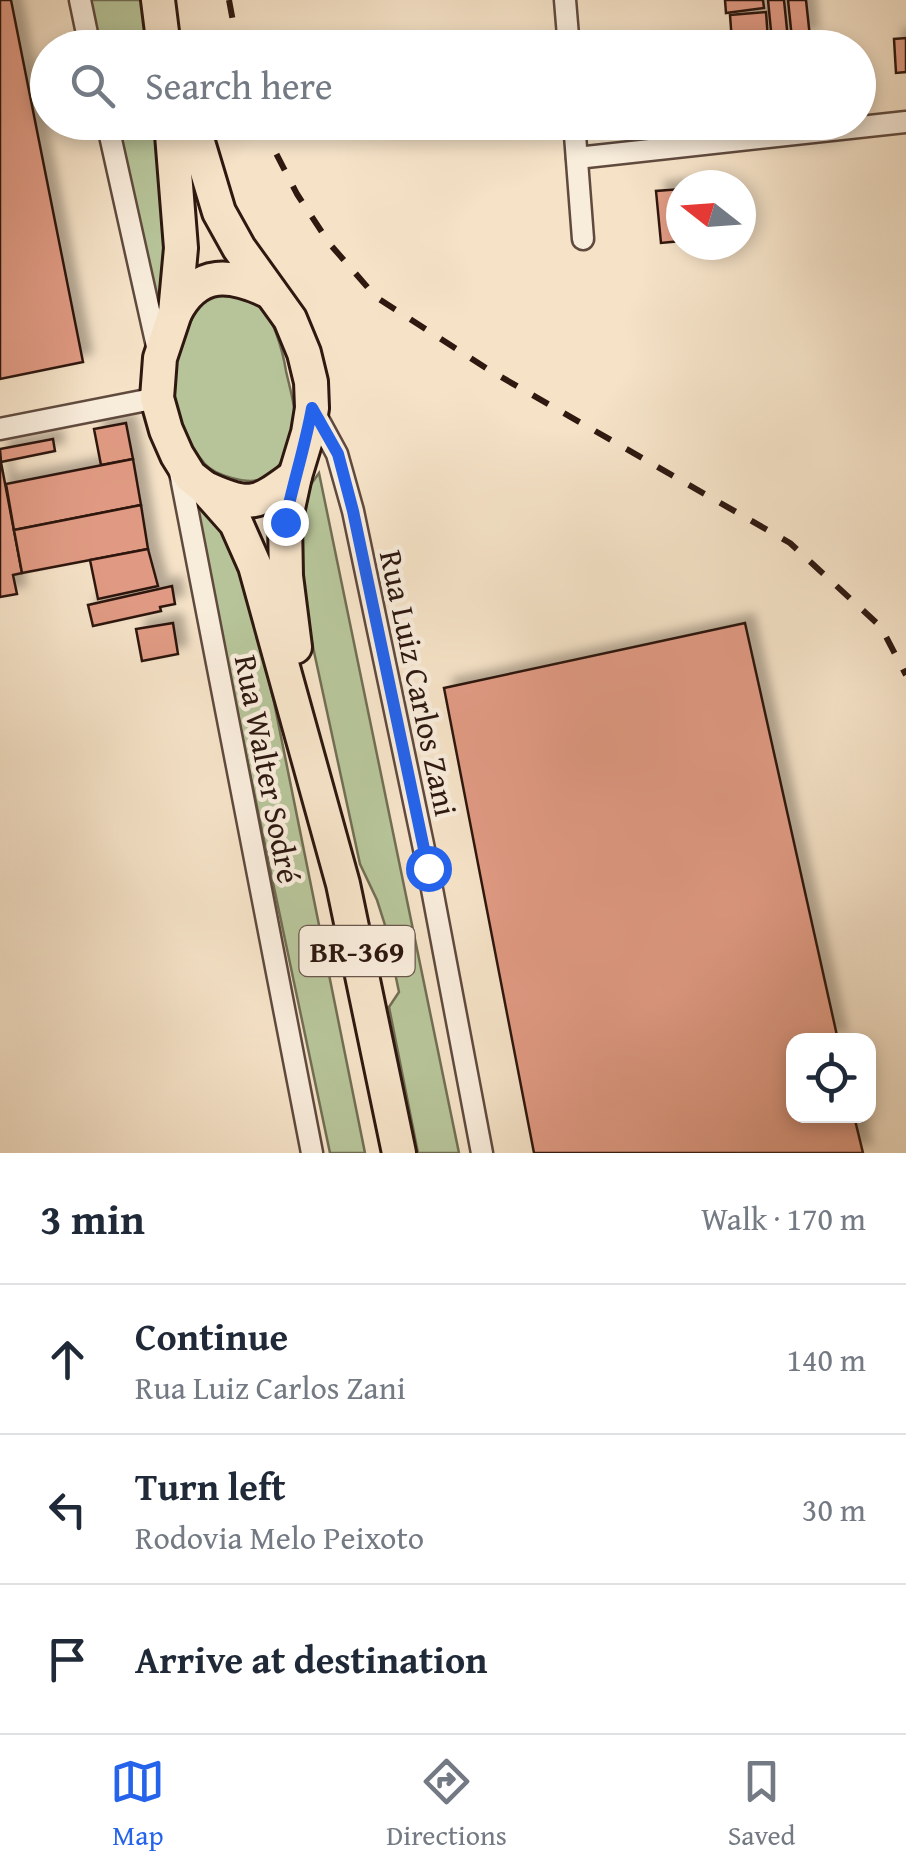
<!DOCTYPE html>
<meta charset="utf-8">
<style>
:root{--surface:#fff;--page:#f6f6f7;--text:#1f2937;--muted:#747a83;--line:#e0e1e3;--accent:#2563eb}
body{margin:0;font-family:"Gentium Book Plus",serif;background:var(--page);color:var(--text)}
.controls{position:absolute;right:30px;bottom:30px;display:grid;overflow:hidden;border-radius:20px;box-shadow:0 5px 15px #0003}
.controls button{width:90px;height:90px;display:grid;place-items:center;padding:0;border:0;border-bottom:2px solid var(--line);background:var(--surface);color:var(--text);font:50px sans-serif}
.compass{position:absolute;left:666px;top:170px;width:90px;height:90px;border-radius:50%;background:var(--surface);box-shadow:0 5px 15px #0003;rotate:287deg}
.stop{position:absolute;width:30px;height:30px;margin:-22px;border:8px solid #2563eb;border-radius:50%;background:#fff}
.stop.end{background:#2563eb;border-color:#fff;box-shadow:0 2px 10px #0008}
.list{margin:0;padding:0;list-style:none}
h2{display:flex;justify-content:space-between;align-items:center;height:130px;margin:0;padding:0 40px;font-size:42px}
h2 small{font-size:32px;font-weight:400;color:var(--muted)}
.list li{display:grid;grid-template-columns:65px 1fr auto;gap:30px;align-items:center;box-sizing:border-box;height:150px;padding:0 40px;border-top:2px solid var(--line)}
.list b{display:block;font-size:38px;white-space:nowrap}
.list p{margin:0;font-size:32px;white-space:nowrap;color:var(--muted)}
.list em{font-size:32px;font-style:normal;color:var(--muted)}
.icon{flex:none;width:55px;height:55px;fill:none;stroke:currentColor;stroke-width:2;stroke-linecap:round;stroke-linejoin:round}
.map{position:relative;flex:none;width:906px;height:1153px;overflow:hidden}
.search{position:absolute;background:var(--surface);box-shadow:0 5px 15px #0003;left:30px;right:30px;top:30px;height:110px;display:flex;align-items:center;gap:25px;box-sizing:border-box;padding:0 35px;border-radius:55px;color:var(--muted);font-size:38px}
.sheet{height:580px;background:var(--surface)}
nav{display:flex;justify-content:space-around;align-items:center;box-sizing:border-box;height:140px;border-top:2px solid var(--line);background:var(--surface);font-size:28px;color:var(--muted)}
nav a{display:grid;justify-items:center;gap:5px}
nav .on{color:var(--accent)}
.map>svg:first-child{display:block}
.green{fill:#b7c499;stroke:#726e54;stroke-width:2.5}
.building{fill:#e09a83;stroke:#2e1810;stroke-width:2.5;filter:url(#shadow)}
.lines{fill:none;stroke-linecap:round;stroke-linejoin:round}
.street-casing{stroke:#604a3e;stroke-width:25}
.primary-casing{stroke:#2e1810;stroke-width:38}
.street{stroke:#f8ecdb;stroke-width:20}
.primary{stroke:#f5e2c7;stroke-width:32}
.rail{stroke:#2e1810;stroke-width:6;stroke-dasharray:18 18;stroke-linecap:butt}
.route{stroke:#2563eb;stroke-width:12}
.labels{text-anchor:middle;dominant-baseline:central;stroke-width:9;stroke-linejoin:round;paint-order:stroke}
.shield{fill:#f8ecdb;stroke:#6b584d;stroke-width:2.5}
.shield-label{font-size:30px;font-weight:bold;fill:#2e1810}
.street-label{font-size:32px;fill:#2e1810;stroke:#f8ecdb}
</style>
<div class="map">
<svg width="906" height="1153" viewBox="0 0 906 1153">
<defs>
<filter id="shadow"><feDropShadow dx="9" dy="-9" stdDeviation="5" flood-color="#0004"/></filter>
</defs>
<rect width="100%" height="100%" fill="#f5e2c7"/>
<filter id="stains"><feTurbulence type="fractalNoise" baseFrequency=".002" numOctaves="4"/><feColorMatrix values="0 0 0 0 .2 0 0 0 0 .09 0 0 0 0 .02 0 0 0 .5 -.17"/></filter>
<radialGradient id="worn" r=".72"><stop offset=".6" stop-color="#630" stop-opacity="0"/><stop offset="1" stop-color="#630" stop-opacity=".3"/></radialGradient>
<!-- green -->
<g class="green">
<path d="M79,0H157L164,47H89Z"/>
<path d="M103,123H168L176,240L157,355Z"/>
<path d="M221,287C232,292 247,295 256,302C273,313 283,352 286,371C290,389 297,411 295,431C294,443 286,456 279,465C275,470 268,477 262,479C247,485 215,475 205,464C190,447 169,403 169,380C169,361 182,326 186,306Z"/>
<path d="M319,473L459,1153H418L389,1007L399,992L385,925L377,900L360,864L295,564L299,501Z"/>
<path d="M194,508L214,512L241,566L274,702L365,1153H330Z"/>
</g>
<!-- building -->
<g class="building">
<path d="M0,0H11L83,362L0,379Z"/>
<path d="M725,0H763L764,8L726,13Z"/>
<path d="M768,0H784L788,39L772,41Z"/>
<path d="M788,0H806L810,37L792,39Z"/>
<path d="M766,12L768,39L732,42L730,15Z"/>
<path d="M906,38V72L896,73L894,39Z"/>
<path d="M681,189V241L661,243L656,191Z"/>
<path d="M126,423L133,459L101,465L94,429Z"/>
<path d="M53,439L55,451L1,462L0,449Z"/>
<path d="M0,457L22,573L13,575L17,594L0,597Z"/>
<path d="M133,459L141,505L14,530L6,484Z"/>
<path d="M141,505L148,549L22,573L14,530Z"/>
<path d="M148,549L158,586L98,599L90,560Z"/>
<path d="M172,586L175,604L160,607L161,611L93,626L88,605Z"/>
<path d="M173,623L178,654L142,661L136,629Z"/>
<path d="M745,623L838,1040H794V1116H854L863,1153H534L444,688Z"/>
</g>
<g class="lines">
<defs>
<g id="street">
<path d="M80,0L90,48"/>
<path d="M565,0L569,48"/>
<path d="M107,122L159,355"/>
<path d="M574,122L583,239"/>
<path d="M577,158L906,122"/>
<path d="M312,408L337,454L353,511L428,868L482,1153"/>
<path d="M0,429L157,398"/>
<path d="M179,467L312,1153"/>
</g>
<g id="primary">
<path d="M158,0L164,48"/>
<path d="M171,122L181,248L175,313L160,358L157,398L166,430L177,455L190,476L204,487L236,523L255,566L343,884L399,1153"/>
<path d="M192,122L219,212L239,248L290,319L304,353L311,382L312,408L308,433L295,476L285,522L286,576L295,647"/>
<path d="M175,313C198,268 232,274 270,292"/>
<path d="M208,489C252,509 258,503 295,476"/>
</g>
</defs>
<!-- street casing -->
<use href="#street" class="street-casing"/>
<!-- primary casing -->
<use href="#primary" class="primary-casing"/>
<!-- street -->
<use href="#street" class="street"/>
<!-- primary -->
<use href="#primary" class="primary"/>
<!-- rail -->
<g class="rail">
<path d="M229,0L238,48"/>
<path d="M260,122L297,194L329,243L376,297L489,370L790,543L881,627L906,675"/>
</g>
</g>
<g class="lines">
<!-- route -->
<path class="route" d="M285,522C293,483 305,447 312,408L338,454L353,511L428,868"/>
</g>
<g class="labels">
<!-- shield labels -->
<rect class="shield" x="299.5" y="926" width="115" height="50" rx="8"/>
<g class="shield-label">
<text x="357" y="951">BR-369</text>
</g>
<!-- street labels -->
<g class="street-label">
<text transform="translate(419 683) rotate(78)">Rua Luiz Carlos Zani</text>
<text transform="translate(268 769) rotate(79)">Rua Walter Sodré</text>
</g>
</g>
<rect width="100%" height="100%" filter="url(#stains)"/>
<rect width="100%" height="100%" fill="url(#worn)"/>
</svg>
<div class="controls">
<button><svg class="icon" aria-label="locate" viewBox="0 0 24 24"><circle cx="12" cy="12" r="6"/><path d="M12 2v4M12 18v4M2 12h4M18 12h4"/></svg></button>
</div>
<svg class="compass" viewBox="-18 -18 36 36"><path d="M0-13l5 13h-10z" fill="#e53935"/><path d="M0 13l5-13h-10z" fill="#747a83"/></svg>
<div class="stop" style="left:428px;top:868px"></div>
<div class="stop end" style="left:285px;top:522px"></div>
<div class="search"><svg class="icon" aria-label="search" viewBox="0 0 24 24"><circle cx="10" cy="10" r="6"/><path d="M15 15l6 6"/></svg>Search here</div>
</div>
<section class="sheet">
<h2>3 min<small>Walk · 170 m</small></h2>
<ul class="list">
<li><svg class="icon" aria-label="ahead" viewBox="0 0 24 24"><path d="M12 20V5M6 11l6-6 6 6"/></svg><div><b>Continue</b><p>Rua Luiz Carlos Zani</p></div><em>140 m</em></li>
<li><svg class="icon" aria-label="left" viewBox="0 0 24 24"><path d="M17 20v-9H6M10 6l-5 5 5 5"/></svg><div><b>Turn left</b><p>Rodovia Melo Peixoto</p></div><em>30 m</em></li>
<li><svg class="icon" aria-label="arrive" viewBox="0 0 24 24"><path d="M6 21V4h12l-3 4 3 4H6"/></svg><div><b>Arrive at destination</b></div></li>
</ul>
</section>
<nav>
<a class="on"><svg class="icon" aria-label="map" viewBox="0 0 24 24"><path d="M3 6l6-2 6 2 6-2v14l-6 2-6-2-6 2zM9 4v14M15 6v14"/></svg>Map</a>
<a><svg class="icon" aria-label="directions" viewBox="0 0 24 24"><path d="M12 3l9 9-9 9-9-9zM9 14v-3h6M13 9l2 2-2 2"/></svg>Directions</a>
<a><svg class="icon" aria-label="saved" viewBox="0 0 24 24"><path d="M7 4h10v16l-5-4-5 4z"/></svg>Saved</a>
</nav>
